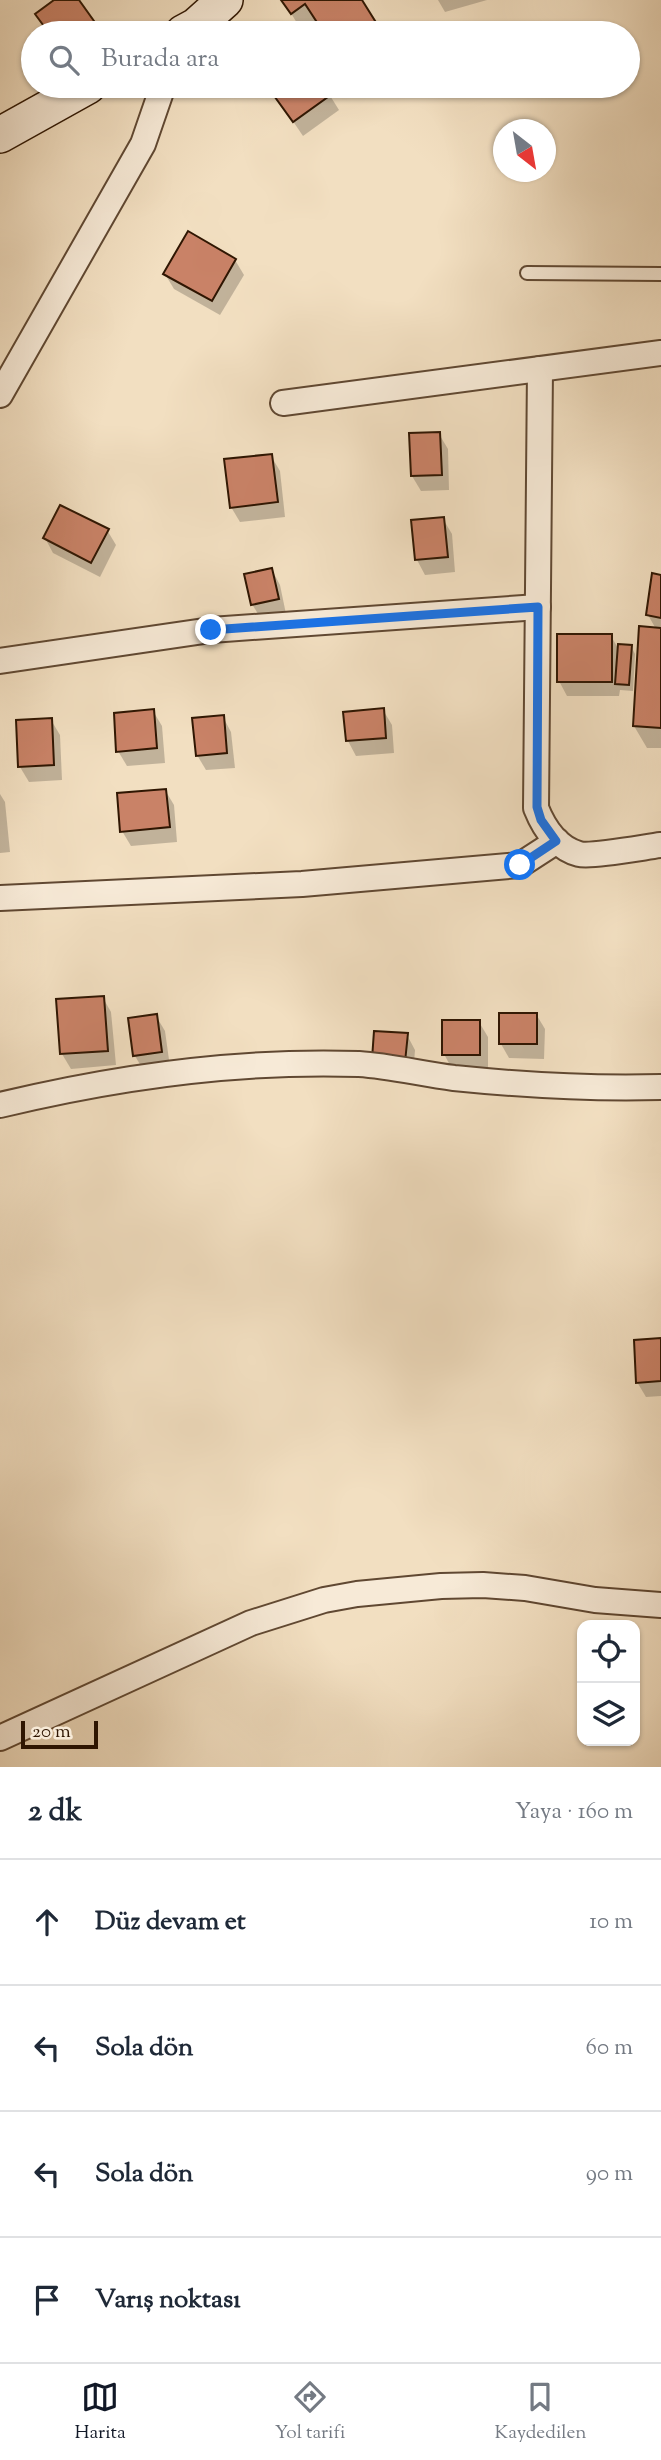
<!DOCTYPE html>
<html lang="tr">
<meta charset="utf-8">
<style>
:root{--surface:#fff;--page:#f6f6f7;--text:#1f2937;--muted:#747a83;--line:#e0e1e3;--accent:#111827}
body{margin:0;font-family:"Sorts Mill Goudy",serif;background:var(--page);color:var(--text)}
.controls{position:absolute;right:21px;bottom:21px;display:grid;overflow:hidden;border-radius:14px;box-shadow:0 2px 5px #0004}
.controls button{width:63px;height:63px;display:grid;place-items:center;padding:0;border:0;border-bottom:2px solid var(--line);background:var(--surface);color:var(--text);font:35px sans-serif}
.compass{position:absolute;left:493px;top:119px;width:63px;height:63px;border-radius:50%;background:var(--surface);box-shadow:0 2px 5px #0004;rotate:149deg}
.scale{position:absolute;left:21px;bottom:18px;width:77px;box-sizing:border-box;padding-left:7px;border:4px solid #2f1602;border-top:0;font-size:19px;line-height:24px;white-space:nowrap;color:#2f1602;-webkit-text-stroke:5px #f7ead7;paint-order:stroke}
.stop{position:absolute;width:21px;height:21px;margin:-16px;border:5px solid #1a73e8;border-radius:50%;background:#fff}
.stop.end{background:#1a73e8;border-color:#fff;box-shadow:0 2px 7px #0008}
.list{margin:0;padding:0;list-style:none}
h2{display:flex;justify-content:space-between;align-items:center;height:91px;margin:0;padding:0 28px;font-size:30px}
h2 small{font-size:23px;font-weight:400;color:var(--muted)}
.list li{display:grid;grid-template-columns:46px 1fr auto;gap:21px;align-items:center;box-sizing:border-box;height:126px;padding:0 28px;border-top:2px solid var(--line)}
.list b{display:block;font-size:26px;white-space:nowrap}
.list em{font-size:23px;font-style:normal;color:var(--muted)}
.icon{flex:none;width:38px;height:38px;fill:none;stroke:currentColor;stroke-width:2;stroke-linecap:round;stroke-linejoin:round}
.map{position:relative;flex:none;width:661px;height:1767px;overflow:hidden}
.search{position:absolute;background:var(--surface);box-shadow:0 2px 5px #0004;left:21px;right:21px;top:21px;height:77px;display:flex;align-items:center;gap:18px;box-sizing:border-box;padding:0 24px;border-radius:38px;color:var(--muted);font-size:26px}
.sheet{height:595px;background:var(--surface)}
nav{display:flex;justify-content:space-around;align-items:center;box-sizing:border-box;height:98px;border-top:2px solid var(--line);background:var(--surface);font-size:19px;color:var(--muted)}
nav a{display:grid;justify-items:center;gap:4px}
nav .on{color:var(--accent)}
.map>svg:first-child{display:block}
.shadow{fill:#0003}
.building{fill:#c98267;stroke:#2f1602;stroke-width:2}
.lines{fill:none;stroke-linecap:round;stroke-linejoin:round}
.service-casing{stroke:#604832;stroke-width:16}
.minor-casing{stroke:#604832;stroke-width:28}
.secondary-casing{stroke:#2f1602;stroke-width:38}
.service{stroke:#f7ead7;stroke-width:12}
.minor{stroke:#f7ead7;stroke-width:24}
.secondary{stroke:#f7ead7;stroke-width:35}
.route{stroke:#1a73e8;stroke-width:9}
</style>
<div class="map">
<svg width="661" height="1767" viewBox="0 0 661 1767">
<rect width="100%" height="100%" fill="#f2dfc1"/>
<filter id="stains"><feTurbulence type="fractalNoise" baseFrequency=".00286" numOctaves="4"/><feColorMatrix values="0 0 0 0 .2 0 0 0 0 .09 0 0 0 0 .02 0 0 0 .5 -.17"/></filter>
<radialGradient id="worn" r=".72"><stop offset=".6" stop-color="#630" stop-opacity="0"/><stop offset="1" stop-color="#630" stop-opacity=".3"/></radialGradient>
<!-- shadow -->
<g class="shadow">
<path d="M57,0H77L100,33H48L37,15Z"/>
<path d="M283,0H359L381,33H324L319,25L303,33Z"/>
<path d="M438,0H487L445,12Z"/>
<path d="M269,86H324L339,110L303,136Z"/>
<path d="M235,260L244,275L220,315L174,289L165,274Z"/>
<path d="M439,434L448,449L449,490L421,491L412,476Z"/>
<path d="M271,456L280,471L285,517L240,522L231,507Z"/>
<path d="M443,519L452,534L455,572L425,575L417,560Z"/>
<path d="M107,530L116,545L100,577L53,553L45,538Z"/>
<path d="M272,570L280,585L286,614L261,619L252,604Z"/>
<path d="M661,576V748H647L634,726L656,629L648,615Z"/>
<path d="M611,636L619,650L631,646L635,654L633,691L620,690L619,696H567L559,681Z"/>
<path d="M383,710L392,725L394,753L356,756L348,741L345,713Z"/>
<path d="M153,711L162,726L165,763L127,766L118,751Z"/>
<path d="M223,717L231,732L235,768L206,770L197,755Z"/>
<path d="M51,720L60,735L62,780L29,782L20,767Z"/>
<path d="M165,790L174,805L177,842L131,846L122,831Z"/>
<path d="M0,794L5,802L10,852L0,853Z"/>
<path d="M103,998L111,1012L116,1065L71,1069L62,1054Z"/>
<path d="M536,1014L545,1029L544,1059L509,1058L501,1044Z"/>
<path d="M156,1016L165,1031L170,1067L144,1071L135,1056Z"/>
<path d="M479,1022L488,1037V1069H452L444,1054Z"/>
<path d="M407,1035L415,1050L413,1076L382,1073Z"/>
<path d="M661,1340V1396L646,1397L637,1382Z"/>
</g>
<!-- building -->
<g class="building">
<path d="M54,0H79L99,28L92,33H49L35,14Z"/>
<path d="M281,0H362L377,24L364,33H324L305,4L291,14Z"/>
<path d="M267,86H326L332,94L293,122Z"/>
<path d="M188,231L236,259L212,301L163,274Z"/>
<path d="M440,432L442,475L411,476L409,433Z"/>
<path d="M272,454L278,502L230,508L224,459Z"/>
<path d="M60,505L109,529L91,563L43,538Z"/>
<path d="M444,517L448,557L415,560L411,520Z"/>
<path d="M272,568L279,599L251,605L244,574Z"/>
<path d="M652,573L661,575V618L646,615Z"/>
<path d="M639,626L661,628V728L633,726Z"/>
<rect x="557" y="634" width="55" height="48"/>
<path d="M618,644L632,645L629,685L615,684Z"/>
<path d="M384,708L386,738L346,741L343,712Z"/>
<path d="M154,709L157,748L116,752L114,713Z"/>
<path d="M224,715L227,753L196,756L192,718Z"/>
<path d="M52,718L54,765L18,767L16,720Z"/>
<path d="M166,789L170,827L120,832L117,793Z"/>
<path d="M104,996L108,1051L60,1054L56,999Z"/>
<rect x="499" y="1013" width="38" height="31"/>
<path d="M157,1014L162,1052L133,1056L128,1018Z"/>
<rect x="442" y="1020" width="38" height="35"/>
<path d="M374,1031L408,1033L405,1062L372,1059Z"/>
<path d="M661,1338V1381L636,1383L634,1340Z"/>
</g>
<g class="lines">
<defs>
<path id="service" d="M527,273L661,274"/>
<g id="minor">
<path d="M540,369L536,808C544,828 557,848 579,854C591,857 645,847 661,845"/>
<path d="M0,395L143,144L163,86"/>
<path d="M283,403L661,353"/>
<path d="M0,661L211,630L538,607"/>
<path d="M0,898L302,884L520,865L557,841"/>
<path d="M0,1105C116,1077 239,1060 359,1064C390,1066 422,1074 454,1078C523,1085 592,1089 661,1087"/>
<path d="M0,1738L251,1623L324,1600L357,1594L441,1586L483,1585L525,1588L595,1600L661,1605"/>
</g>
<g id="secondary">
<path d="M183,33L196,26L225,0"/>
<path d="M0,135L88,86"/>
</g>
</defs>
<!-- service casing -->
<use href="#service" class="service-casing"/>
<!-- minor casing -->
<use href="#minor" class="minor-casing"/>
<!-- secondary casing -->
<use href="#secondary" class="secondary-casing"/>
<!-- service -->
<use href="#service" class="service"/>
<!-- minor -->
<use href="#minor" class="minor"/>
<!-- secondary -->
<use href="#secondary" class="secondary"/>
</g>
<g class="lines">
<!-- route -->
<path class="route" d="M211,630L538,607L537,807L541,820L556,841L520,865"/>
</g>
<rect width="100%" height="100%" filter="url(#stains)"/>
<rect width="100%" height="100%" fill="url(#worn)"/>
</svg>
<div class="controls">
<button><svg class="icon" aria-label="locate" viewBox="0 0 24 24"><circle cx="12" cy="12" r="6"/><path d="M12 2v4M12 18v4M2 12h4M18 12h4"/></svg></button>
<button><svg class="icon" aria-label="layers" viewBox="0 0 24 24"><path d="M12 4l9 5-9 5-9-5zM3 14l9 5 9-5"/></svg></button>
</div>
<svg class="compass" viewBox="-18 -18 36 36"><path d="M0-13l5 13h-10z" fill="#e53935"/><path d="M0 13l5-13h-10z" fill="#747a83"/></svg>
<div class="scale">20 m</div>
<div class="stop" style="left:520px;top:865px"></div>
<div class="stop end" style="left:211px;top:630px"></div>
<div class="search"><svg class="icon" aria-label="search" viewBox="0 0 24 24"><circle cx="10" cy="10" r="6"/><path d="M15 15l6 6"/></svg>Burada ara</div>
</div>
<section class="sheet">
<h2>2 dk<small>Yaya · 160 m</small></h2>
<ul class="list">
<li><svg class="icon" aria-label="ahead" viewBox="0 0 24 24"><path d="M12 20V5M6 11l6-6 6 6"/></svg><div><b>Düz devam et</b></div><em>10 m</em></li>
<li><svg class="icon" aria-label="left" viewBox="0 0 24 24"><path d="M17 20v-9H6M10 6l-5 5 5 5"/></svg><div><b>Sola dön</b></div><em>60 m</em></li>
<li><svg class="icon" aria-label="left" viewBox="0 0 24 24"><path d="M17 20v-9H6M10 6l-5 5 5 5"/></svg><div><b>Sola dön</b></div><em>90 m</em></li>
<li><svg class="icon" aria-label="arrive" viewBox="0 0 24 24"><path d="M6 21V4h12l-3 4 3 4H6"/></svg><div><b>Varış noktası</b></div></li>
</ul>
</section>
<nav>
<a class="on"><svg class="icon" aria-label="map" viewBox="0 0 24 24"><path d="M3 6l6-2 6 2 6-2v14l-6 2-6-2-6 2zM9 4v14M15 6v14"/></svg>Harita</a>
<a><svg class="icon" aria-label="directions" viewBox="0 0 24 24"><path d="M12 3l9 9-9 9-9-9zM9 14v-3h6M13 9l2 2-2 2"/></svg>Yol tarifi</a>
<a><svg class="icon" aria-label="saved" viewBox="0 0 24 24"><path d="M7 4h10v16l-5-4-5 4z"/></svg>Kaydedilen</a>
</nav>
